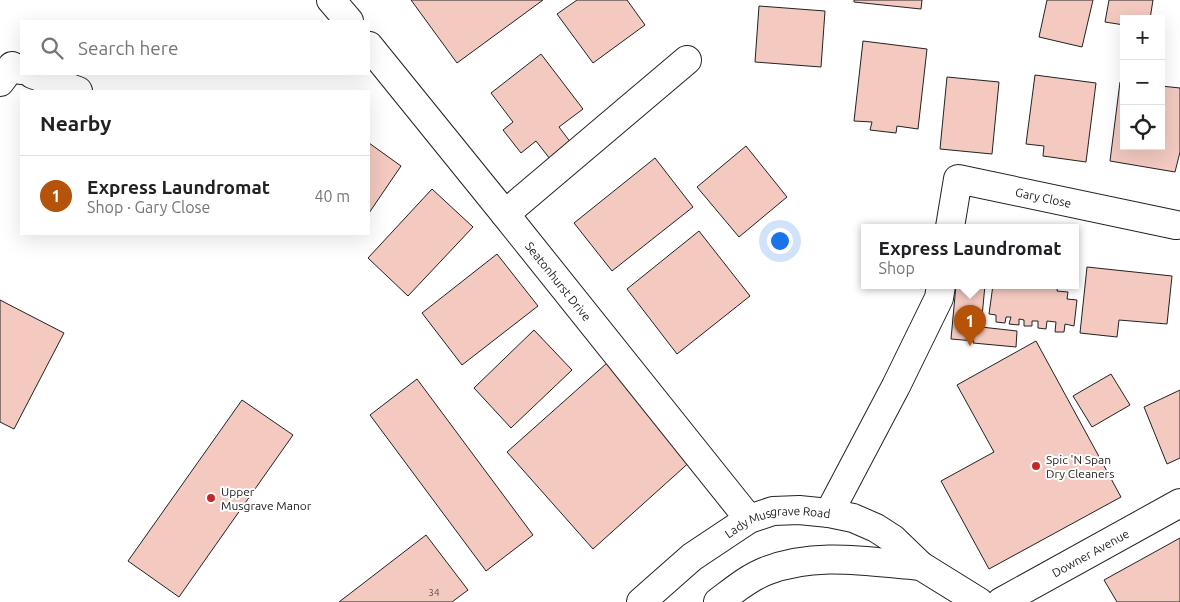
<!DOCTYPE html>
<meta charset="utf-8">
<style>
:root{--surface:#fff;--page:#f2f2f2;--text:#202124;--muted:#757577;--line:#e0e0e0;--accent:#b45309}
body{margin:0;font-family:Ubuntu,sans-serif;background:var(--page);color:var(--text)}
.controls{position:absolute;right:15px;top:15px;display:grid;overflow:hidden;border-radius:0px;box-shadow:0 5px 20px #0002}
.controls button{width:45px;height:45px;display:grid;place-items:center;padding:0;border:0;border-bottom:1px solid var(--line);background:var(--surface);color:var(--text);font:25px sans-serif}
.you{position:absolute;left:779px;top:240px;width:18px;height:18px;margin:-12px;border:4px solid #fff;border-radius:50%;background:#1a73e8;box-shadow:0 0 0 8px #1a73e833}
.badge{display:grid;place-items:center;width:32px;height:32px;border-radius:50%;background:var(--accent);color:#fff;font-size:16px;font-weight:700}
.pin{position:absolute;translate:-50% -41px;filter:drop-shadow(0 1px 2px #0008)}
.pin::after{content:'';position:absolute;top:26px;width:18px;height:15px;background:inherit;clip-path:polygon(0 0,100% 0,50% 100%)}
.popup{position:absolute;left:861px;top:224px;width:218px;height:65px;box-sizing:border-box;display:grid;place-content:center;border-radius:0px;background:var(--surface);filter:drop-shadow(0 1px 4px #0005);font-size:16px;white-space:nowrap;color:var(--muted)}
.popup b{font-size:19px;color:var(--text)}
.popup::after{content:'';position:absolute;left:50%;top:100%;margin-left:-10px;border:10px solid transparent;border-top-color:var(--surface)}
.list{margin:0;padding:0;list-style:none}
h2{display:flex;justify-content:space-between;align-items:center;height:65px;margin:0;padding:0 20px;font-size:21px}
h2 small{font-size:16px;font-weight:400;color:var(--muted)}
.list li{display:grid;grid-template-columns:32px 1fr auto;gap:15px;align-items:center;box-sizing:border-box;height:80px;padding:0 20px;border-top:1px solid var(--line)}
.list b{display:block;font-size:19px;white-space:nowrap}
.list p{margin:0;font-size:16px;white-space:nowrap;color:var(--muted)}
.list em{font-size:16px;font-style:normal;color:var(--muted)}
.icon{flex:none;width:28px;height:28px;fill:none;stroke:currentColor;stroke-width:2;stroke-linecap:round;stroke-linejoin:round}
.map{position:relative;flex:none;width:1180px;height:602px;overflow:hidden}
.search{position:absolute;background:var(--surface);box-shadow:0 5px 20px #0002;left:20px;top:20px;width:350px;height:55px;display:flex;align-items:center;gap:12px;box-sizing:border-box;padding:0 18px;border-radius:0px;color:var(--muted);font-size:19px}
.panel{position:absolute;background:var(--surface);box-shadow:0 5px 20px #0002;left:20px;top:90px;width:350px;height:145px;border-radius:0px}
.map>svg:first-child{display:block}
.building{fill:#f3c9c0;stroke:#222}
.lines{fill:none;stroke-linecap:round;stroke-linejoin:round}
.minor-casing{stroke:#222;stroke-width:30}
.major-casing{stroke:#222;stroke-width:30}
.minor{stroke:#fff;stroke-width:28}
.major{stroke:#fff;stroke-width:28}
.poi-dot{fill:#c62828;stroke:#fff;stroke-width:2}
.labels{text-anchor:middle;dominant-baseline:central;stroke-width:4;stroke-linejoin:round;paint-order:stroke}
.number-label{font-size:10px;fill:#564c4a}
.street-label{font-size:12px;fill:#222;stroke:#fff}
.poi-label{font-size:12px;fill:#222;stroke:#fff;text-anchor:start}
</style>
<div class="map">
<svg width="1180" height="602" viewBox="0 0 1180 602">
<rect width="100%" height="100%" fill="#fff"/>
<!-- building -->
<g class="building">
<path d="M411,0H543L457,63Z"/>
<path d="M577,0H627L645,25L593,63L557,14Z"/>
<path d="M854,0H922L921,9L854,2Z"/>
<path d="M1047,0H1093L1082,47L1039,37Z"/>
<path d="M1109,0H1153L1150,19H1124V25L1105,22Z"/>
<path d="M759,6L825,11L821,67L755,62Z"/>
<path d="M863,41L927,49L918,129L897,126L896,133L870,130L872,122L854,121Z"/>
<path d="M541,54L583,109L559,127L571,143L550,159L536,141L521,153L503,130L513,122L491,93Z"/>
<path d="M1035,75L1096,83L1086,162L1043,156L1044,146L1026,144Z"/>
<path d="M947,77L999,82L992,154L940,149Z"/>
<path d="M1120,82H1124V146H1161V86L1180,88V152L1175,172L1110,161Z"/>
<path d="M369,143L401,166L369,213Z"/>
<path d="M746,146L787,197L739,237L697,187Z"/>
<path d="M655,158L693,207L612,271L574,223Z"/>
<path d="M432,189L473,227L408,296L368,258Z"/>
<path d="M699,231L750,296L677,354L627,289Z"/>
<path d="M497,254L538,306L462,365L422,313Z"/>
<path d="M1087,267L1172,276L1167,324L1119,320L1117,337L1080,333Z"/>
<path d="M956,285H985L981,327L1017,331L1016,347L973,343L974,341L951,339Z"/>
<path d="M993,285H1058L1057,291L1068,292L1067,299L1077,300L1074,326L1065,324L1064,332H1055L1056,322L1047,321L1046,329L1038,328V321H1032V326H1024V320L1019,319V325L1009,324L1011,317H1006L1005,323L996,322V315L989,314Z"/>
<path d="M0,300L64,333L14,429L0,422Z"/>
<path d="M534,330L572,370L511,428L474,388Z"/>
<path d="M1036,341L1121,497L989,569L941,481L994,452L957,385Z"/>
<path d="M607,363L693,459L593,549L507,452Z"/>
<path d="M1111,374L1130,405L1092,427L1073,396Z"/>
<path d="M417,379L533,535L486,571L370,415Z"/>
<path d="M1180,390V458L1167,464L1144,407Z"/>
<path d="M242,400L293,435L179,597L128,561Z"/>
<path d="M426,535L468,590L452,602H339Z"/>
<path d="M1180,538V602H1117L1104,580Z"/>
</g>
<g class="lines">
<defs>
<g id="minor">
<path d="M331,0L349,21"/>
<path id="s1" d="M369,46L505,214L749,519"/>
<path d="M32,74L78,91"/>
<path d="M0,82L12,66L21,70"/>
<path d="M505,214L687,60"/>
<path id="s2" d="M950,227L958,179L1176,225"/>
<path d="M829,513L896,386L939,298L941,285"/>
<path id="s3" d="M1001,602L1180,503"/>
</g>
<g id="major">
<path id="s4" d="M641,602L692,557L749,519L773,511L799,510L829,513L853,518L876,528L893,539L921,566L979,602"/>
<path d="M718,602C733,591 748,578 766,571C816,551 870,562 921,566"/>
</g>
</defs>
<!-- minor casing -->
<use href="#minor" class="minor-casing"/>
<!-- major casing -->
<use href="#major" class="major-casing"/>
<!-- minor -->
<use href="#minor" class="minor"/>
<!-- major -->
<use href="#major" class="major"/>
</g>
<!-- markers -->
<g class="poi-dot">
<circle cx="1036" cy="466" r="5"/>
<circle cx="211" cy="498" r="5"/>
</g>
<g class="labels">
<!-- number labels -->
<g class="number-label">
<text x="434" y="592">34</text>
</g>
<!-- street labels -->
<g class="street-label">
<text stroke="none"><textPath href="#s2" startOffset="136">Gary Close</textPath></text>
<text stroke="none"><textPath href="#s1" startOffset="302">Seatonhurst Drive</textPath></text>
<text stroke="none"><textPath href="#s4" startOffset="164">Lady Musgrave Road</textPath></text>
<text stroke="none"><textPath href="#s3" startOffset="102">Downer Avenue</textPath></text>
</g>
<!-- poi labels -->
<g class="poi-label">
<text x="1046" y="459">Spic 'N Span<tspan x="1046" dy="14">Dry Cleaners</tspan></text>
<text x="221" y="491">Upper<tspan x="221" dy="14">Musgrave Manor</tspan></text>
</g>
</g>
</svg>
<div class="controls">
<button>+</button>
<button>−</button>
<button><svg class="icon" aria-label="locate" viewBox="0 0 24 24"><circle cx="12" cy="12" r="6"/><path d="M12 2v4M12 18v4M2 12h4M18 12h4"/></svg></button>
</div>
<div class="you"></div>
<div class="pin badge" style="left:970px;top:346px">1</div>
<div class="popup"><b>Express Laundromat</b>Shop</div>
<div class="search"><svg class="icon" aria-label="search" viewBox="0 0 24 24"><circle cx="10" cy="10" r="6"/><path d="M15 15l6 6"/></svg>Search here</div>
<section class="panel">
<h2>Nearby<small></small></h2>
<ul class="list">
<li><span class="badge">1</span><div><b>Express Laundromat</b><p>Shop · Gary Close</p></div><em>40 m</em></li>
</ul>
</section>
</div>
